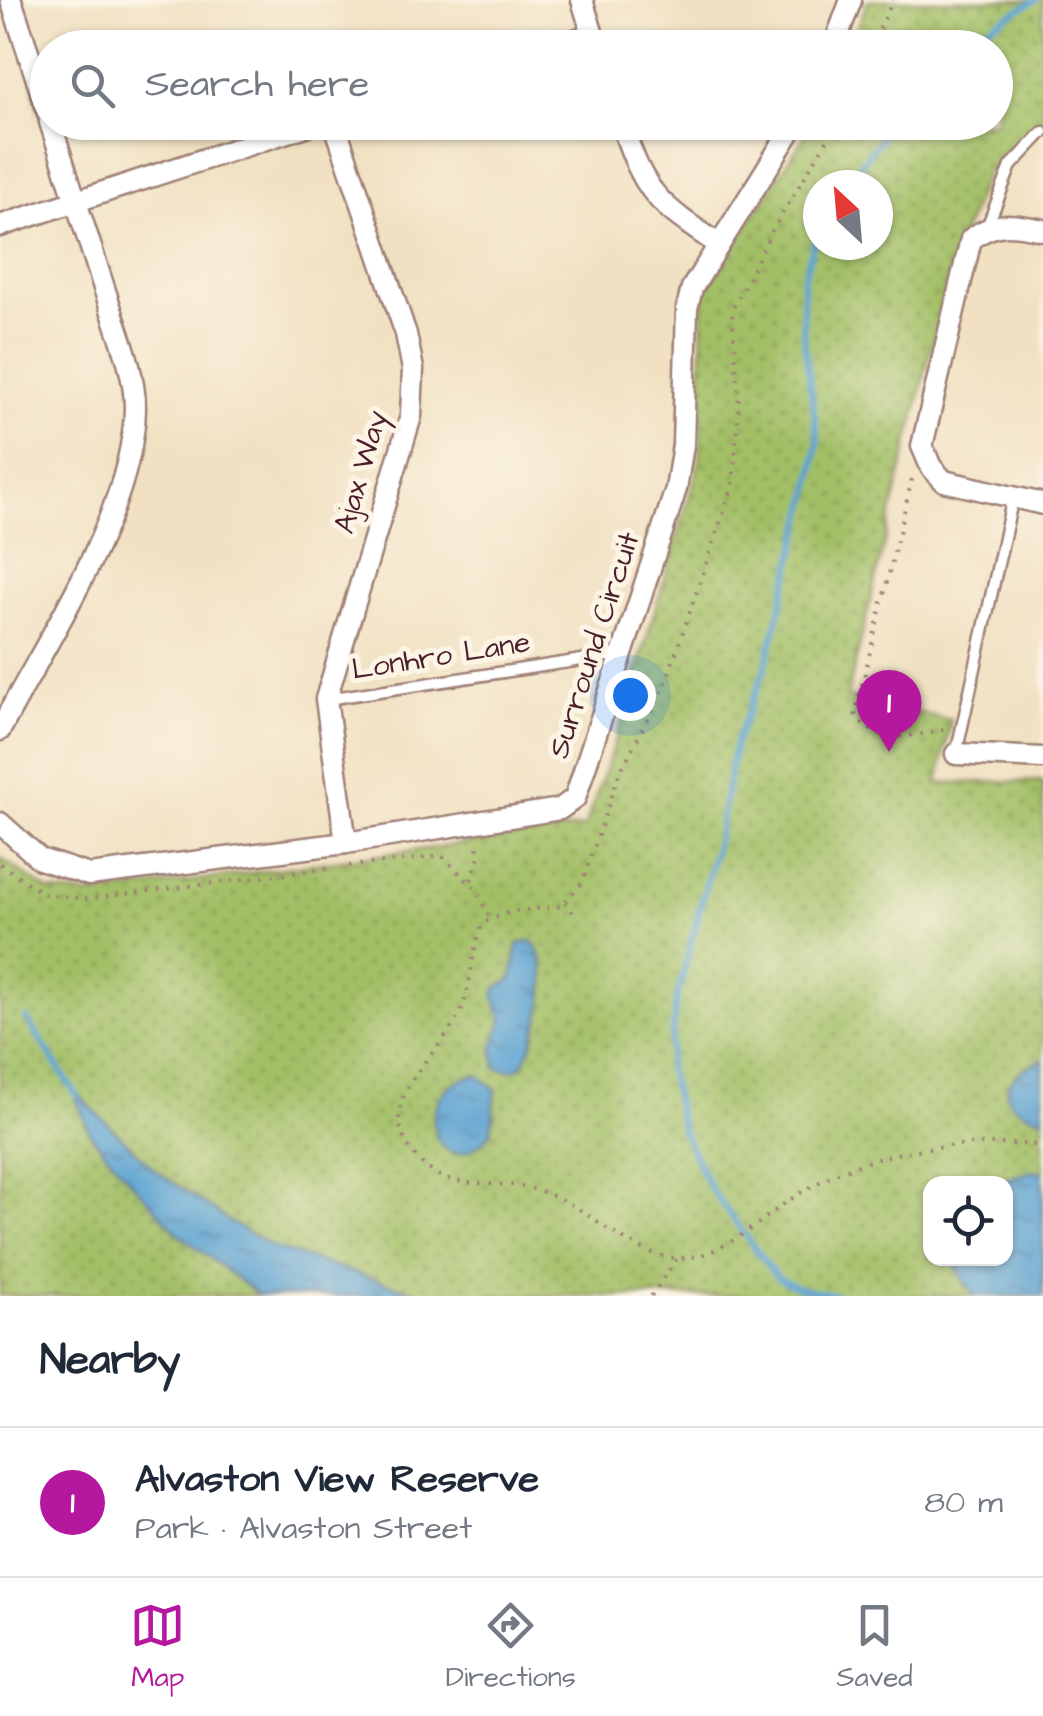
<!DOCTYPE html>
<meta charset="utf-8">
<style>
:root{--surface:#fff;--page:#f2f2f3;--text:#1f2937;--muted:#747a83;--line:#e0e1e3;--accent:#b5179e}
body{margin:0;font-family:"Architects Daughter",sans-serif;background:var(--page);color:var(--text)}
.controls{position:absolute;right:30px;bottom:30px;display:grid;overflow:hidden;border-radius:20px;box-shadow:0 2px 8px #0004}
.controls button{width:90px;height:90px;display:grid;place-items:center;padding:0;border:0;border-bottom:2px solid var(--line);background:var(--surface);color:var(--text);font:50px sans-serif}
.compass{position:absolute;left:803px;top:170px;width:90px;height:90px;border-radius:50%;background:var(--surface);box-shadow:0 2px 8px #0004;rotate:334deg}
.you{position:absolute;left:630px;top:695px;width:35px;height:35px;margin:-25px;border:8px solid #fff;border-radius:50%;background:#1a73e8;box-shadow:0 0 0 15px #1a73e833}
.badge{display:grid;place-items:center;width:65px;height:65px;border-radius:50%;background:var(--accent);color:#fff;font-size:32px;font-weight:700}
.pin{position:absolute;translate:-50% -82px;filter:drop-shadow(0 2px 5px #0008)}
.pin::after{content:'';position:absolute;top:52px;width:35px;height:30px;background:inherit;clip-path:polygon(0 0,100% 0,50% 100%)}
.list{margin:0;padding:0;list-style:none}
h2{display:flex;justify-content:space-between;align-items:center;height:130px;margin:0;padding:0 40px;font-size:42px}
h2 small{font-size:32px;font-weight:400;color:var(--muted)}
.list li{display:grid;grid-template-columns:65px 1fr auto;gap:30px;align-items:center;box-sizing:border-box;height:150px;padding:0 40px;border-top:2px solid var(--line)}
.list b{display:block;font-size:38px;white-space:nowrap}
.list p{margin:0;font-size:32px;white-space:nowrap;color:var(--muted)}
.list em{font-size:32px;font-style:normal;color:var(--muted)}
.icon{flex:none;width:55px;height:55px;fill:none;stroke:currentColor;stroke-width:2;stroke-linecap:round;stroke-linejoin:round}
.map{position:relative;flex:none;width:1043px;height:1296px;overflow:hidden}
.search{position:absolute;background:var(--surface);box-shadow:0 2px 8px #0004;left:30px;right:30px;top:30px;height:110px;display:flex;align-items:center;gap:25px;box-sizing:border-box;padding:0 35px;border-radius:55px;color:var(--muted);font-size:38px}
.sheet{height:280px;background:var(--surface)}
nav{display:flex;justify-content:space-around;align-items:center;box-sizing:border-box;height:140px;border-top:2px solid var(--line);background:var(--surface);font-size:28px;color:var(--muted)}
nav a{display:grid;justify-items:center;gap:5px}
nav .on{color:var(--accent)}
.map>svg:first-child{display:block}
.park{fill:url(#park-dots);stroke:#766f48;stroke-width:2.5;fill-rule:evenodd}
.water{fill:url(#water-ripples);stroke:#53617e;stroke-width:2.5}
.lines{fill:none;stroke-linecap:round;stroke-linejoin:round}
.stream{stroke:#5ca3d2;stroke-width:6}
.lane-casing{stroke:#9e8076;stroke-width:15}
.street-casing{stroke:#9e8076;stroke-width:25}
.path{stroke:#9e8076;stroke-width:4;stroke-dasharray:2.5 8;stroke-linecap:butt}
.lane{stroke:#fff;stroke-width:10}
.street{stroke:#fff;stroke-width:20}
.labels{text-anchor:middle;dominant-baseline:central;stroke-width:10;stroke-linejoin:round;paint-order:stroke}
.street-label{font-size:30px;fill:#4a1f2b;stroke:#fcf5e5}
</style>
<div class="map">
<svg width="1043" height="1296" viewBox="0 0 1043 1296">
<defs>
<pattern id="park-dots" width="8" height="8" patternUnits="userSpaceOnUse" patternTransform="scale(2.5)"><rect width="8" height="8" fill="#a3bf66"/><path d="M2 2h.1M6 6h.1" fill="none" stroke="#879b54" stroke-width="1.8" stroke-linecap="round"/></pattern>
<pattern id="water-ripples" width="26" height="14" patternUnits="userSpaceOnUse" patternTransform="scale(2.5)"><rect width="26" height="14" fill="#5ca3d2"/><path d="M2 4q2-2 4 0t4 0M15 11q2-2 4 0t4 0" fill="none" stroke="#4e84ab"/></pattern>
</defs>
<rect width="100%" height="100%" fill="#fcf5e5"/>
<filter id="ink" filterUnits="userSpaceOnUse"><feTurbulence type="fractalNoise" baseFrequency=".01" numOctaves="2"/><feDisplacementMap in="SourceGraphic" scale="20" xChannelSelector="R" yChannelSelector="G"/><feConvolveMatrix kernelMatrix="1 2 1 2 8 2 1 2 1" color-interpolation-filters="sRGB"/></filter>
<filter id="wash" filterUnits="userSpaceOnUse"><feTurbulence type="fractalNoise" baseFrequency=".0048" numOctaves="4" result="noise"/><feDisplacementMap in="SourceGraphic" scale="40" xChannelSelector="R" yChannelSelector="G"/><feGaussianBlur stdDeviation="2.25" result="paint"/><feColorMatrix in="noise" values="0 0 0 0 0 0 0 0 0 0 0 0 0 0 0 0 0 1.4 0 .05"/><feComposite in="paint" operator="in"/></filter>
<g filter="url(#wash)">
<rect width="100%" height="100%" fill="#f1e1c2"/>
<!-- park -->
<path class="park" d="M868,0H1043V121L986,174L952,262L847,697L951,720L938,783L1043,781V1296H0V858L49,891L89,895L585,827L620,727L700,460L703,294L813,123L996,122V48L850,47ZM818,185H878V245H818ZM930,1184H1006V1258H930Z"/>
<!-- water -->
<g class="water">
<path d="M533,941C556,972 539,1037 521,1067L508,1071L496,1067L493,1050L503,1019L494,997L496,989L512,979L518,944Z"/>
<path d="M1043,1060V1118C991,1106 999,1076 1043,1060Z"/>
<path d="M478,1075L496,1090L491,1133C433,1198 404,1084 478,1075Z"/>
<path d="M72,1089L155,1170L233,1224L275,1248L427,1296H259L178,1233L124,1174L91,1135Z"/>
<path d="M1032,1171L1043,1172V1296H974L951,1259L1006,1258V1184L994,1183Z"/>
</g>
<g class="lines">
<!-- stream -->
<g class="stream">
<path d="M963,48L978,33L1036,0"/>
<path d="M844,185L894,122"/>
<path d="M818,227L803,280V332L818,440L811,488L765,669L735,744L717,842L676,1001L668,1070L682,1130L710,1188L777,1278L801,1289L839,1296"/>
<path d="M26,1018L77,1096"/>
</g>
</g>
</g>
<g filter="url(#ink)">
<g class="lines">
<defs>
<g id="lane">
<path d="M987,227L1011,166L1043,132"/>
<path d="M327,699L621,654"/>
<path d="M956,754L1013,497"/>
</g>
<g id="street">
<path d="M11,0L48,113"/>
<path d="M582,0L597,48"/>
<path d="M550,48L592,34"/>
<path d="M833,48L851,0"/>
<path d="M334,122L406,334L413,369L411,416L326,699L346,843"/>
<path d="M621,122C645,195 657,203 719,245"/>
<path d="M0,226L318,122"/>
<path d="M1043,230C1013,224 996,220 971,239L922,446L931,467L944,481L1043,504"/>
<path d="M0,730C48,637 133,513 135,408C135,371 118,332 107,297C88,239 69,181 50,122"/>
<path d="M956,754L1043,758"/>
<path d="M0,823L40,859L89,875L346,843L560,809L575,798L676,489L683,445L687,308L692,288L796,122"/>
</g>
</defs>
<!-- lane casing -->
<use href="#lane" class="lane-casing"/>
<!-- street casing -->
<use href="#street" class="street-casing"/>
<!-- path -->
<g class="path">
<path d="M871,48L893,0"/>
<path d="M838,122L772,231L732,310L739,404L733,485L664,688L619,774L582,883L561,906L509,912L483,923C470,951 473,983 461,1011C442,1055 373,1095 410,1149C419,1163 434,1176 452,1180C494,1189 516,1177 562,1200C603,1219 641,1265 691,1257C733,1250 767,1213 802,1192C877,1146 957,1141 1043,1145"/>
<path d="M912,479L855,714C876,747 914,735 944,730"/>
<path d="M0,864L44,894L86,899L334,868"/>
<path d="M349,866L442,856L476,889L490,919"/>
<path d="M471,880L478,860L477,841"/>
<path d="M565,902L577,918"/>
<path d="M651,1296L678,1257"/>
</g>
<!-- lane -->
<use href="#lane" class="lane"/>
<!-- street -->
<use href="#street" class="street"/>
</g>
</g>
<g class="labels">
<!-- street labels -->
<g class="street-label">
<text transform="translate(361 472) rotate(-74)">Ajax Way</text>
<text transform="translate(594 645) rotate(-72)">Surround Circuit</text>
<text transform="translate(441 656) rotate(-9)">Lonhro Lane</text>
</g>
</g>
</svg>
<div class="controls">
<button><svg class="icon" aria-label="locate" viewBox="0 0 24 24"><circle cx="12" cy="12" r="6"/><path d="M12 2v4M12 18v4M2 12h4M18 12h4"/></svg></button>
</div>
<svg class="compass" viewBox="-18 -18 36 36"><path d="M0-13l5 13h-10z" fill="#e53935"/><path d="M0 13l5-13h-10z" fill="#747a83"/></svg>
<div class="you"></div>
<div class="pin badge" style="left:889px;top:752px">1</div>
<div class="search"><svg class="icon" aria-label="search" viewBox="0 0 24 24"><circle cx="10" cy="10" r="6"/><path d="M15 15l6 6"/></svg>Search here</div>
</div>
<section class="sheet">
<h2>Nearby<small></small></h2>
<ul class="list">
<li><span class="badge">1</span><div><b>Alvaston View Reserve</b><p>Park · Alvaston Street</p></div><em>80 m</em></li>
</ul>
</section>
<nav>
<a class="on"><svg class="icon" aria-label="map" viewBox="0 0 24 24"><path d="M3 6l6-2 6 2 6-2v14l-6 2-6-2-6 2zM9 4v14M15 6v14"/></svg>Map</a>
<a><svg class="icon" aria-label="directions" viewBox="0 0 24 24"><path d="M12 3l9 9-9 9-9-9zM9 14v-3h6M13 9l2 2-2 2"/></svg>Directions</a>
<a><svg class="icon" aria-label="saved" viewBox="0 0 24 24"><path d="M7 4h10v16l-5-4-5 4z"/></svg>Saved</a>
</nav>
